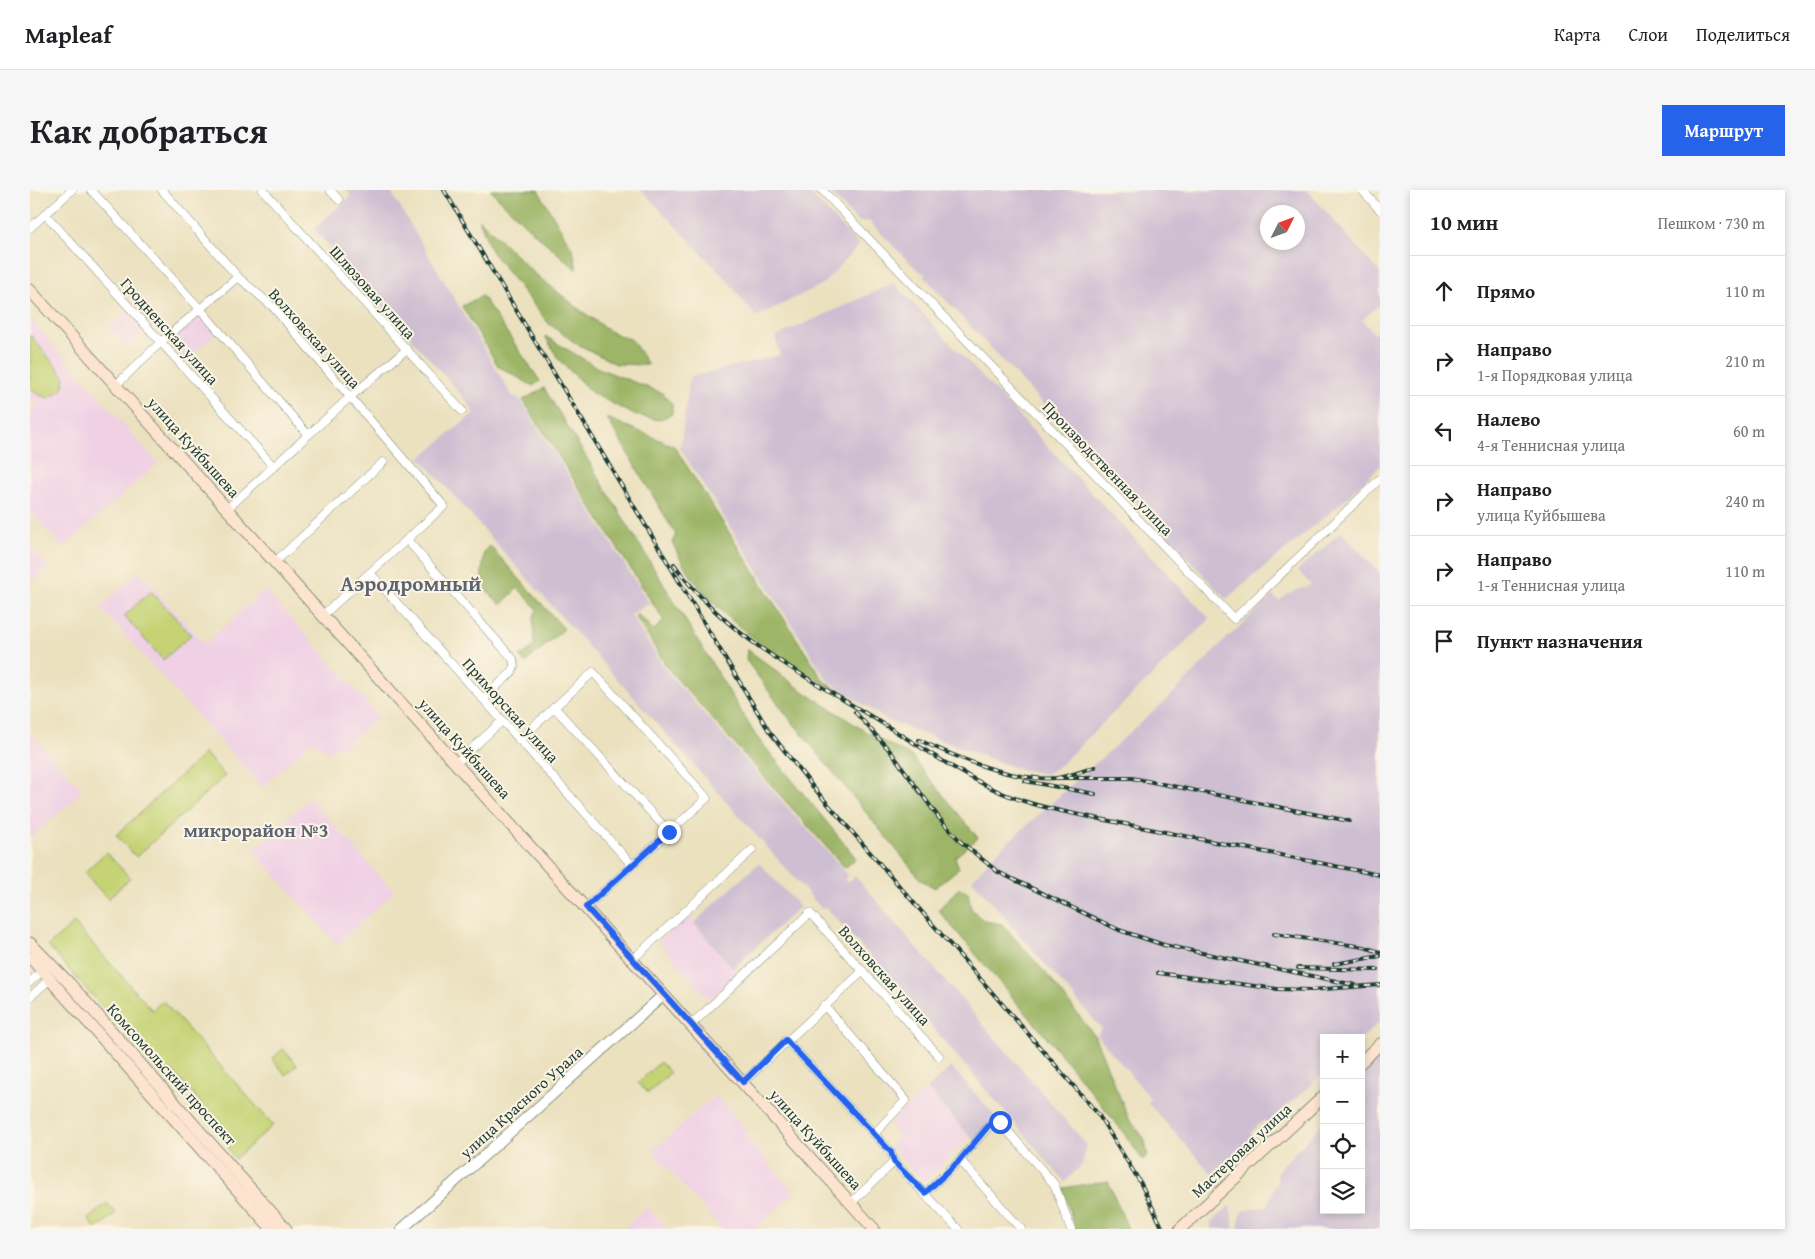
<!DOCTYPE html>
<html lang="ru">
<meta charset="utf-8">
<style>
:root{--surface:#fff;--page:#f6f6f6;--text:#202124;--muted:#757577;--line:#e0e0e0;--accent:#2563eb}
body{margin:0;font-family:"Gentium Book Plus",serif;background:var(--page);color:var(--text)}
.controls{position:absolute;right:15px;bottom:15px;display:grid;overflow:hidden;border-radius:0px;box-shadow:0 2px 8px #0003}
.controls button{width:45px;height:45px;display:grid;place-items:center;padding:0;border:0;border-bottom:1px solid var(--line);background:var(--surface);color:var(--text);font:25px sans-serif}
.compass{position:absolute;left:1230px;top:15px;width:45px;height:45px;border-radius:50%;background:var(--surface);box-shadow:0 2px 8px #0003;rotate:48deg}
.stop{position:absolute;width:15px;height:15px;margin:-11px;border:4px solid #2563eb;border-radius:50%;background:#fff}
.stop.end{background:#2563eb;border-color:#fff;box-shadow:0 1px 5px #0008}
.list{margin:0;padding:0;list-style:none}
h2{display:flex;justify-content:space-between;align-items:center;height:65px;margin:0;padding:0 20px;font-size:21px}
h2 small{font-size:16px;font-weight:400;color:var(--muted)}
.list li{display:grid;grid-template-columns:32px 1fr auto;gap:15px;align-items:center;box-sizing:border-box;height:70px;padding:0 20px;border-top:1px solid var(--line)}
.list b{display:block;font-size:19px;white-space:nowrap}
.list p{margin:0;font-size:16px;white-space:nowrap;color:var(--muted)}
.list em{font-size:16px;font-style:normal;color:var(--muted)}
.icon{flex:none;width:28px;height:28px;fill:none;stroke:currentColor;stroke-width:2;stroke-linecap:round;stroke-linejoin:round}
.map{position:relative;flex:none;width:1350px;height:1039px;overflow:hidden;border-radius:0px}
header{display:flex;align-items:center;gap:30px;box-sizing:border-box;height:70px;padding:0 25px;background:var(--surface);border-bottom:1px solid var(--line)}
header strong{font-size:24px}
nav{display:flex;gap:28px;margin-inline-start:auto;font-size:18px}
.intro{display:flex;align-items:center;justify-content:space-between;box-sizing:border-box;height:120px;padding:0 30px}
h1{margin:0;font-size:35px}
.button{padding:12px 22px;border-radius:0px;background:var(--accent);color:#fff;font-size:18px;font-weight:700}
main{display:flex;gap:30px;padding:0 30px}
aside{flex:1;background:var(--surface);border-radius:0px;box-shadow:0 2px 8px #0003}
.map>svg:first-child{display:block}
.built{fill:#f0d0e5}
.industrial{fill:#cebed2;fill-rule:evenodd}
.green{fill:#c5d375;stroke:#728854}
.forest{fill:#9cb566;stroke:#5e794d}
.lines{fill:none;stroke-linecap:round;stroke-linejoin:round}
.minor-casing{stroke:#858f7a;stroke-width:9}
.tertiary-casing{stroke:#858f7a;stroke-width:12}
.secondary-casing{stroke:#858f7a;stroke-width:13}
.minor{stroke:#fff;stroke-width:8}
.tertiary{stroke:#fff;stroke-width:10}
.secondary{stroke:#fde4d1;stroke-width:11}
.rail-casing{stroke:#1f3d34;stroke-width:4}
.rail{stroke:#fcf5e5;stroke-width:2;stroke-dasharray:5.5;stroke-linecap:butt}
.route{stroke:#2563eb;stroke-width:6}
.labels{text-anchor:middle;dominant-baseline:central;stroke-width:4;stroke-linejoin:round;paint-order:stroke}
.street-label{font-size:16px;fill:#1f3d34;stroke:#fcf5e5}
.quarter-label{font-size:19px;font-weight:bold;fill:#5b6372;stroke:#fcf5e5}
.district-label{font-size:21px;font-weight:bold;fill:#5b6372;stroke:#fcf5e5}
</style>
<header>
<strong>Mapleaf</strong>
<nav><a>Карта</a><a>Слои</a><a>Поделиться</a></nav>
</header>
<div class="intro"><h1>Как добраться</h1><a class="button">Маршрут</a></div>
<main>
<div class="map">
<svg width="1350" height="1039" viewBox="0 0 1350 1039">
<rect width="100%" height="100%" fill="#fcf5e5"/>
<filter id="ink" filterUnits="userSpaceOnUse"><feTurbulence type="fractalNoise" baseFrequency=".02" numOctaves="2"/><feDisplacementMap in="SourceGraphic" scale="10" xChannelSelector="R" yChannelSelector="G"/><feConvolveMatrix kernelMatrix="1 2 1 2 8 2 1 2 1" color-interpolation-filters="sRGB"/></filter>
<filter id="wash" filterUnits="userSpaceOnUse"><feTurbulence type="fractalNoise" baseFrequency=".0096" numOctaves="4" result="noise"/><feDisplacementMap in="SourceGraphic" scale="20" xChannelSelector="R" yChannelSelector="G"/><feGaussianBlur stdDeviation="1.12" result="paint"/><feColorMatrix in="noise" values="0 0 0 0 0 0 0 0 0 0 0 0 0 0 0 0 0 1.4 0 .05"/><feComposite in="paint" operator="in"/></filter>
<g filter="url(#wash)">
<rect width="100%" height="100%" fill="#ebe1bf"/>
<!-- built -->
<g class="built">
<path d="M97,121L114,140L95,157L79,137Z"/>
<path d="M169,125L185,144L155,170L137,151Z"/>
<path d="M0,129L128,273L33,358L0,322V222L7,215L0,207Z"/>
<path d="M0,357L18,376L0,393Z"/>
<path d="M109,382L175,454L235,400L349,526L312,559L309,555L299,563L283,551L232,597L70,417Z"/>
<path d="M0,543L53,601L0,648Z"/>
<path d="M280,608L364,702L307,754L223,660Z"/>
<path d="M657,725L708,783L679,810L628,751Z"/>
<path d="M896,899L938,945L935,951L894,992L861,956L870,946L858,934Z"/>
<path d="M686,905L718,942L714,945L765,1003L724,1039H692L622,961Z"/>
<path d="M617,1017L637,1039H594Z"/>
</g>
<!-- industrial -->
<g class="industrial">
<path d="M316,0H360L482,206L490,209L619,413L601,425L637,482L818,685L814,690L820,691L825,686L1057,955L1052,975L1035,992L847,773L795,717L792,719L390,268L444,223L435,209L284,39L321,6Z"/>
<path d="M611,0H777L829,55L793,94L726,127L698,91Z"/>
<path d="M798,0H1277L1350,83V114L1332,130L1345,144L1350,140V276L1307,317L1196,409L1002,202L894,87L895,84L885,78L839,31L828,32ZM1238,22H1268V52H1238Z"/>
<path d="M864,93L1180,429L1030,575L1016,584L985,578L857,530L797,490L650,258L660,187L750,165L745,147Z"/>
<path d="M1311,342L1350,383V832L1331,849L1294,848V883L1238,933L1234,930L1220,943L1223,947L1182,984L1117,912L1121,909L1067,845L1072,839L942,690L967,662L1146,501L1195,450L1243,405L1249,411L1257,404L1281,395L1268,380Z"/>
<path d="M729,673L770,717L703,778L664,733Z"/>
<path d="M1350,865V1039H1209V1031L1213,1021L1237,1016L1247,991L1248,980L1294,932V1020H1331V883Z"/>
<path d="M921,877L967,928L943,950L897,899Z"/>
<path d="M1200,1015L1204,1039H1182L1181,1032Z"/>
</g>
<!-- green -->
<g class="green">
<path d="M0,145L35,187L33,199L19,208L7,204L0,197Z"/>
<path d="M121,401L161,445L133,470L94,426Z"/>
<path d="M175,563L195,586L106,667L86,645Z"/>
<path d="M76,662L100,688L78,709L54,683Z"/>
<path d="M44,733L122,820L133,811L243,935L205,969L200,963L198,956L204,949L141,880L134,886L18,756Z"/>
<path d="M253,859L267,875L256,885L242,869Z"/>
<path d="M630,872L640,883L618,903L608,893Z"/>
<path d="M77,1013L86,1023L66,1039L58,1029Z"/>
</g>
<!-- forest -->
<g class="forest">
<path d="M460,0H508L543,60L547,80L502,41Z"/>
<path d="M449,29L504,83L549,119L581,142L602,150L618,175L586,174L547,154L519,134L461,61Z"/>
<path d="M452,106L510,191L503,196L468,176L432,116Z"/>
<path d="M515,146L568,178L632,203L642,214V224L628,230L603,224L562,203L529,170Z"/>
<path d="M514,198L726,546L826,668L815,678L639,480L605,426L608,425L624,440L634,431L493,210Z"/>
<path d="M577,228L644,256L793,490L824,511C766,478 700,441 661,386C654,376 648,364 642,352L646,345Z"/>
<path d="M460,356L534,439L495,473L490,467L504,456L503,429L507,419L488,398L471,415L451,395L454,362Z"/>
<path d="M717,459L770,499L838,543L882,567L948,648L925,667L929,678L905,698L891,690L755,523L716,470Z"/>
<path d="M929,698L938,702L941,718L948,726L955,731L972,734L1019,787L1064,845L1099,929L1114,948L1118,965L1113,970L1090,938L1029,862L908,720Z"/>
<path d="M1078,991L1098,1039H1045L1033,998Z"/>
</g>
</g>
<g filter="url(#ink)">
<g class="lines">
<defs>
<g id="minor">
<path d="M61,0L171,120L278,245"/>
<path d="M132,0L208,87L243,117L414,316L293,425"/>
<path d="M233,0L432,221"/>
<path d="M300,0L309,10"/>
<path d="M792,0L1204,429L1350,289"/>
<path d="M1332,0L1350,20"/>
<path d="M15,24L244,277"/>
<path d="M0,38L42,0"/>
<path d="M86,195L132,151L208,87"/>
<path d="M197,319L320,207L376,160"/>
<path d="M377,350L483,469L484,476L482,482L453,509"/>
<path d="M245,372L353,272"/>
<path d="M340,383L602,675"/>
<path d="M524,517L639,642"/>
<path d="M489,550L563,482L677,608L556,717"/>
<path d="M426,573L472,531"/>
<path d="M603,769L722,660"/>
<path d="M0,792L12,781"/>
<path d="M0,807L20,789"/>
<path d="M794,815L876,910L844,944"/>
<path d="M662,834L780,723L909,866"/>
<path d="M756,850L861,962L864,972L928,1039"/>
<path d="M713,892L833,781"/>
<path d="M930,970L991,1039"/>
<path d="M895,1003L930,970L960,935L970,932L1024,994L1041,1039"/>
<path d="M821,1013L864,972"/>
</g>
<path id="tertiary" d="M372,1039L630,808"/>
<g id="secondary">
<path d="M0,100L844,1039"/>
<path d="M0,753L40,794L256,1039"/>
<path d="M0,767L242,1039"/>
<path d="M1331,872L1350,854"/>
<path d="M1150,1039L1294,906"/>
</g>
</defs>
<!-- minor casing -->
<use href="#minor" class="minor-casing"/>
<!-- tertiary casing -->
<use href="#tertiary" class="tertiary-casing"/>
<!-- secondary casing -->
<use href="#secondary" class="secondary-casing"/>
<!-- minor -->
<use href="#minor" class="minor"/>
<!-- tertiary -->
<use href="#tertiary" class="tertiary"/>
<!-- secondary -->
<use href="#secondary" class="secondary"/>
<defs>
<g id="rail">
<path d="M414,0L739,541L783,597L1068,924L1110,992L1133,1039"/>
<path d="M644,374C693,445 775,486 847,530C888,555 928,583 972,603C995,613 1020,619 1045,624L1350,685"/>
<path d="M825,522L861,562L909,628L931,652L968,682L1089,740L1134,755L1325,795"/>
<path d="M889,550C928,568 984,592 1027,588C1040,586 1053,581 1065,577"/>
<path d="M1027,588H1102L1319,631"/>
<path d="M995,591L1065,604"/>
<path d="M1244,744L1334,757L1350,762"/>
<path d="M1304,774L1350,766"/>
<path d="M1268,778L1348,780"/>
<path d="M1128,783L1247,799L1281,800L1350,795"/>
</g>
</defs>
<!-- rail casing -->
<use href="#rail" class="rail-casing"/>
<!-- rail -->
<use href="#rail" class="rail"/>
</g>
</g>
<g class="lines" filter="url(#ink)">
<!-- route -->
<path class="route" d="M639,642L556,717L713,892L756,850L861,962L864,972L895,1003L930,970L960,934L970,932"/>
</g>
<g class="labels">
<!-- street labels -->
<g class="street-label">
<text transform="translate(343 102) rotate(48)">Шлюзовая улица</text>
<text transform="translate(140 141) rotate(48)">Гродненская улица</text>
<text transform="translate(285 148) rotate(48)">Волховская улица</text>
<text transform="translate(164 257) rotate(48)">улица Куйбышева</text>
<text transform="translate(1078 278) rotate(46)">Производственная улица</text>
<text transform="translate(481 520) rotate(48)">Приморская улица</text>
<text transform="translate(435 558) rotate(48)">улица Куйбышева</text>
<text transform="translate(855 785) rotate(48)">Волховская улица</text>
<text transform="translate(142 884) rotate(48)">Комсомольский проспект</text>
<text transform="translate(491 912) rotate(-42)">улица Красного Урала</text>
<text transform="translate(786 949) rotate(48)">улица Куйбышева</text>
<text transform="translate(1211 960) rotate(-43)">Мастеровая улица</text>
</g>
<!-- quarter labels -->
<g class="quarter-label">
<text x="226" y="640">микрорайон №3</text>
</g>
<!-- district labels -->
<g class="district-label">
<text x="381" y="393">Аэродромный</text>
</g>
</g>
</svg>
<div class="controls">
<button>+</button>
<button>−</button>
<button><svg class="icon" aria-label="locate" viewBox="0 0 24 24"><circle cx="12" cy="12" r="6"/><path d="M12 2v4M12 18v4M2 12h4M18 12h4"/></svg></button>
<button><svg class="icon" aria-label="layers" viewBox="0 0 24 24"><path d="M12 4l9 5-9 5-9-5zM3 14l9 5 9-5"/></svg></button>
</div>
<svg class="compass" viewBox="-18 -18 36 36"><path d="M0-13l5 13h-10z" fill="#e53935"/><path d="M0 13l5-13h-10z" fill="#757577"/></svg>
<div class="stop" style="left:970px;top:932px"></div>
<div class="stop end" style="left:639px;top:642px"></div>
</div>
<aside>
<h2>10 мин<small>Пешком · 730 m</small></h2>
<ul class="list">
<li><svg class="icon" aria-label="ahead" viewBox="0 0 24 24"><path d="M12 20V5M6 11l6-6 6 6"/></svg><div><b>Прямо</b></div><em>110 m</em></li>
<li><svg class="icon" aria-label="right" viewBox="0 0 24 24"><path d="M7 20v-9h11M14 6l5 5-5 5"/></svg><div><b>Направо</b><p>1-я Порядковая улица</p></div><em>210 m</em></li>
<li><svg class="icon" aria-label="left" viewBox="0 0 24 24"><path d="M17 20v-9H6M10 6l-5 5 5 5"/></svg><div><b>Налево</b><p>4-я Теннисная улица</p></div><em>60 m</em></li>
<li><svg class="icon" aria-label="right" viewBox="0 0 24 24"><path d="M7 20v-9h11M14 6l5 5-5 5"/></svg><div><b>Направо</b><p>улица Куйбышева</p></div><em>240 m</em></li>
<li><svg class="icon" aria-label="right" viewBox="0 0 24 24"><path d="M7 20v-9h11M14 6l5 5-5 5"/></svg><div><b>Направо</b><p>1-я Теннисная улица</p></div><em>110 m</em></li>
<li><svg class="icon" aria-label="arrive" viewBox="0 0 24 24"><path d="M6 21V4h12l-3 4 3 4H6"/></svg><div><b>Пункт назначения</b></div></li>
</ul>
</aside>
</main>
